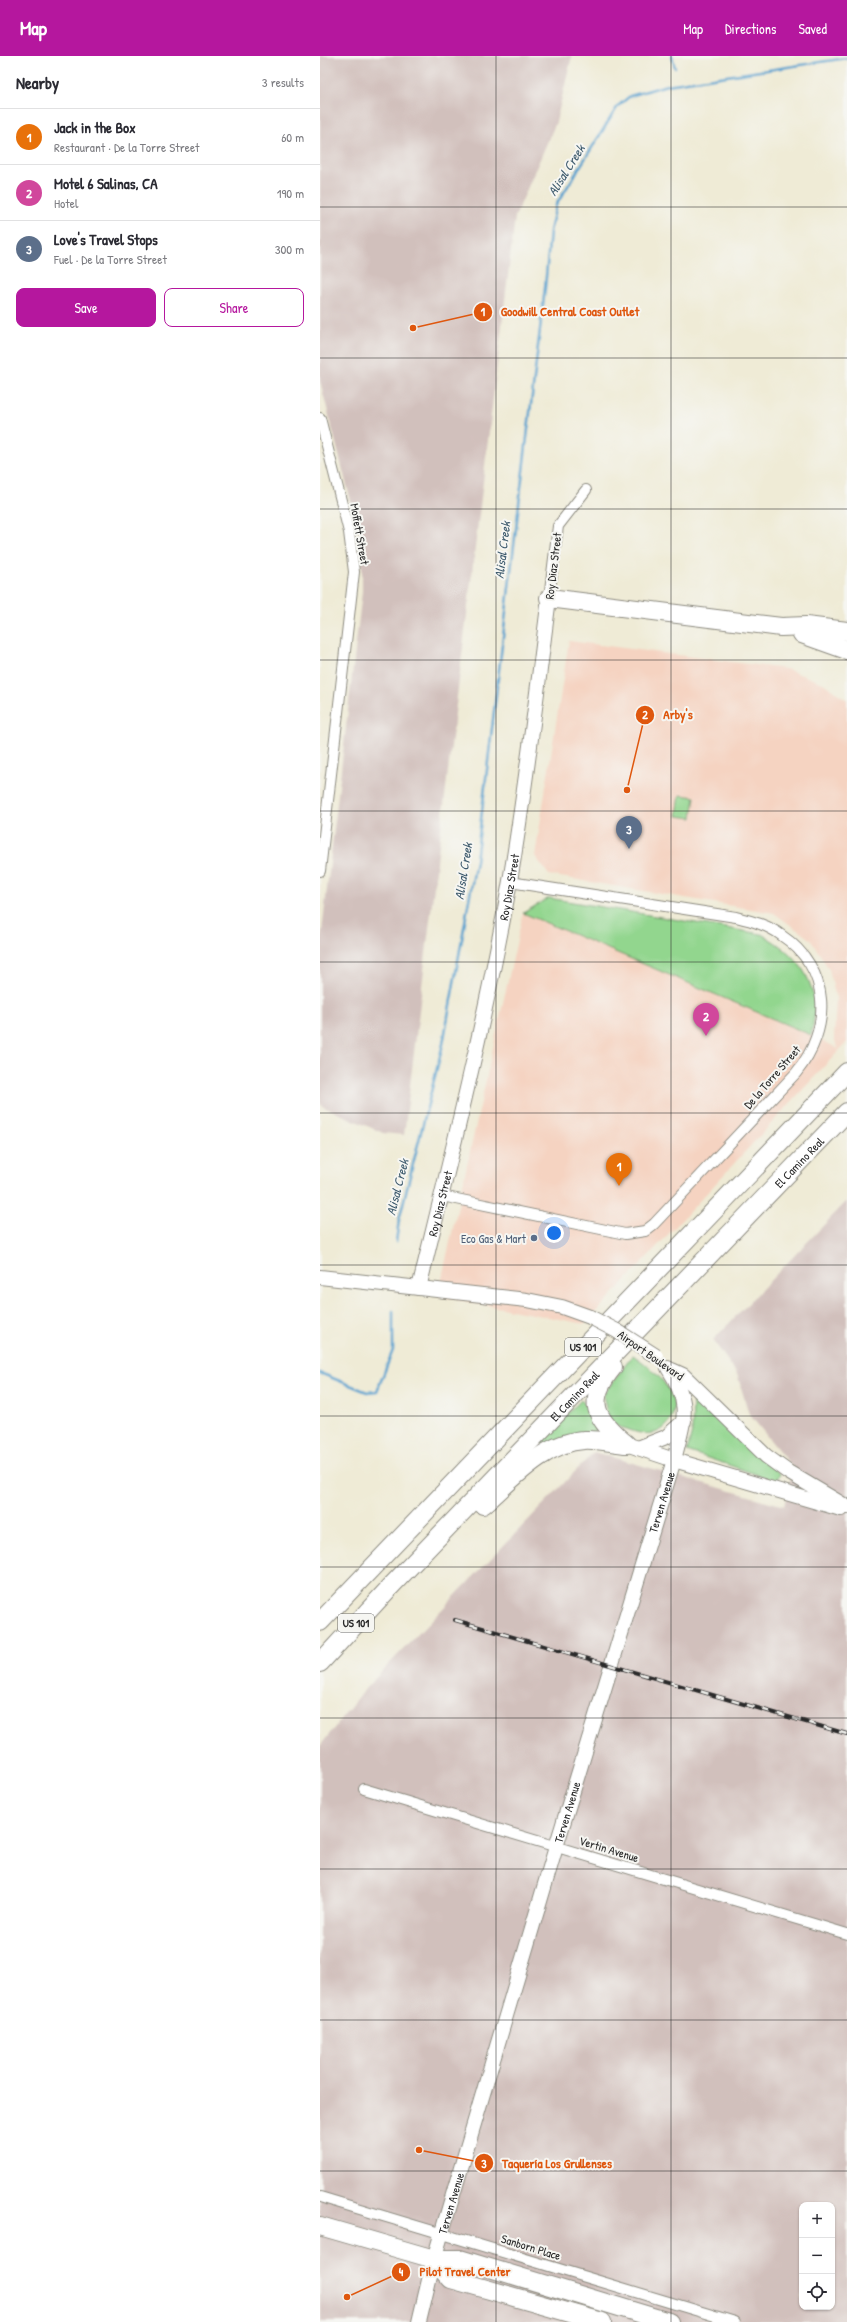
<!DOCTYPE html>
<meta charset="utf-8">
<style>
:root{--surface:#fff;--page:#f2f2f3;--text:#2b2b33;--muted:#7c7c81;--line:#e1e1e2;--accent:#b5179e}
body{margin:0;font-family:"Patrick Hand",sans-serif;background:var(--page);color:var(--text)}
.controls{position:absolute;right:12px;bottom:12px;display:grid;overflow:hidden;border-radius:8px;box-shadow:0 1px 3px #0004}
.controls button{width:36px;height:36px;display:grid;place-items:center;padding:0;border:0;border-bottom:1px solid var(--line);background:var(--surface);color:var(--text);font:20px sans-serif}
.you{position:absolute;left:234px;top:1177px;width:14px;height:14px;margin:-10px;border:3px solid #fff;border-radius:50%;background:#1a73e8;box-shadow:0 0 0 6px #1a73e833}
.badge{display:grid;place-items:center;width:26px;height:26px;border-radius:50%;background:var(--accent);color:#fff;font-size:13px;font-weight:700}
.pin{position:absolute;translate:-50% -33px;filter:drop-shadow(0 1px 2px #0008)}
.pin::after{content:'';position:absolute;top:21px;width:14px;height:12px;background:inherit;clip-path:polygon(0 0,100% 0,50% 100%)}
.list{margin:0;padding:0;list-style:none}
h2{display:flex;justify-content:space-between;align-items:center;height:52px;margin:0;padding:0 16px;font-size:17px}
h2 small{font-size:13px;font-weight:400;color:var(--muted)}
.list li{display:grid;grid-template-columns:26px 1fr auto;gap:12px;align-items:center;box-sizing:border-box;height:56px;padding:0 16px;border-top:1px solid var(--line)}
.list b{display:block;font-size:15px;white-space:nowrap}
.list p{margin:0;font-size:13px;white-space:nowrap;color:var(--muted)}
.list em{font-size:13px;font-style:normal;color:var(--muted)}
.actions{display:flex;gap:8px;padding:12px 16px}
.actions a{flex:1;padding:9px 0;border:1px solid var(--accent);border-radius:8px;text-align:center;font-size:14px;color:var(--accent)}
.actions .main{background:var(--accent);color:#fff}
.icon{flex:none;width:22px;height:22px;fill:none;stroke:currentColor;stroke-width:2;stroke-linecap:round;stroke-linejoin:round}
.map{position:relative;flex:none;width:527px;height:2266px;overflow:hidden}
header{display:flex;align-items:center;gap:24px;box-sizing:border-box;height:56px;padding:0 20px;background:var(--accent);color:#fff}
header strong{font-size:19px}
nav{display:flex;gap:22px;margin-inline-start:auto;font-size:14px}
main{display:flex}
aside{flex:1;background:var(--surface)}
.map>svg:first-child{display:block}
.built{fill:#f5d3c1}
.industrial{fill:#d1c0bc;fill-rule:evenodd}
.green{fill:#92d68e;stroke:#5e805c}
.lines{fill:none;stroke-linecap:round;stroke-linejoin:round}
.stream{stroke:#58a1cf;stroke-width:2.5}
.street-casing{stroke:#8d8b80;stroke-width:12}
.secondary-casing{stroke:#8d8b80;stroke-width:16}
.highway-casing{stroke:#8d8b80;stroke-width:20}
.street{stroke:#fff;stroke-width:10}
.secondary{stroke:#fff;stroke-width:14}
.highway{stroke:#fff;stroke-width:18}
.rail-casing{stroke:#2b2b2b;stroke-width:4}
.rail{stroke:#f6f6f2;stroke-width:2.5;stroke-dasharray:8;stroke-linecap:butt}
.secondary-bridge-casing{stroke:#8d8b80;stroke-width:16;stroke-linecap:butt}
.secondary-bridge{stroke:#fff;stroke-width:14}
.grid{fill:none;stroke:#2b2b2b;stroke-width:1;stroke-opacity:0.55}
.service-dot{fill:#5c6f8a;stroke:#f6f6f2;stroke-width:1.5}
.labels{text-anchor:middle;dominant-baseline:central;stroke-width:4;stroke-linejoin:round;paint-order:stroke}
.shield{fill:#f6f6f2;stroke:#686867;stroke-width:1}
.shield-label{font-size:11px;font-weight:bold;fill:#2b2b2b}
.street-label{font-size:12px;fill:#2b2b2b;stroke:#f6f6f2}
.service-label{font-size:12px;fill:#4e5e75;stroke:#f6f6f2;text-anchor:end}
.water-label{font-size:13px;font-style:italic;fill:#3d5a6d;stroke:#f6f6f2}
.leader{fill:none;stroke:#df570e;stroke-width:1.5}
.callout-dot{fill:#df570e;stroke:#f6f6f2;stroke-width:1.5}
.mark-label{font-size:12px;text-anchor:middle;font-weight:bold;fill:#fff}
.callout-label{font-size:13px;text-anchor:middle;font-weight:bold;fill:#df570e;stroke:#f6f6f2;stroke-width:4;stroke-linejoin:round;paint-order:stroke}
</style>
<header>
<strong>Map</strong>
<nav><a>Map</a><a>Directions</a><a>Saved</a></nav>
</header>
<main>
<aside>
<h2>Nearby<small>3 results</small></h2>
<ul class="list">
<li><span class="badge" style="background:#e8710a">1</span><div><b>Jack in the Box</b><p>Restaurant · De la Torre Street</p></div><em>60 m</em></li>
<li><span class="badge" style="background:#d1479c">2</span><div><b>Motel 6 Salinas, CA</b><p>Hotel</p></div><em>190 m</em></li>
<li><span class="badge" style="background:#5c6f8a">3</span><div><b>Love's Travel Stops</b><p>Fuel · De la Torre Street</p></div><em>300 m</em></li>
</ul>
<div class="actions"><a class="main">Save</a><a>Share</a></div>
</aside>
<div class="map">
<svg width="527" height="2266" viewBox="0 0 527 2266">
<rect width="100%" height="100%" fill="#f6f6f2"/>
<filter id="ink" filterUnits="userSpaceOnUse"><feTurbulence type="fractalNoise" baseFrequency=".025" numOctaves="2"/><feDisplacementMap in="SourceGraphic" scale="8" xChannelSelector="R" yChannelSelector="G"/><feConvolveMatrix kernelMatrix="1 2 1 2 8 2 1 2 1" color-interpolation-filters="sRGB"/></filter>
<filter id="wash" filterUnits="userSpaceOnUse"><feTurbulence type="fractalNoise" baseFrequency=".012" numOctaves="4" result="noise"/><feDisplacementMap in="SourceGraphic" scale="16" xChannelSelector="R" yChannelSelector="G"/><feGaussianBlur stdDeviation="0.9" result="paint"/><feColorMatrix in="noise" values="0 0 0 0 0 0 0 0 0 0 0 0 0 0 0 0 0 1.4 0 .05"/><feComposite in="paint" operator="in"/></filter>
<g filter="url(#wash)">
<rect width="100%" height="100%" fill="#efebd6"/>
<!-- built -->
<path class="built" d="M249,585L466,613L503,627L527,644V986L265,1268L118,1240L203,857L491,979L519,993L514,983L516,942L509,913L491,884L454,857L229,819L215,800Z"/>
<!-- industrial -->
<g class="industrial">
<path d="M0,0H252L236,66L195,161L84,1079L63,1077L2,1050L0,1047V892L42,536V505L38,473L0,325Z"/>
<path d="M527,1145V2266H0V1690L45,1633L274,1396L464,1450L473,1412L429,1358L417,1318L393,1284ZM482,2149H512V2251H482Z"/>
</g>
<!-- green -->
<g class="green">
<path d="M360,739L375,741L372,762L357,760Z"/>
<path d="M229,842L441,878C482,900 503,931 491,979L203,857Z"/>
<path d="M313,1299C328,1310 342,1320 351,1338C359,1353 350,1373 334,1377C324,1379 315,1376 307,1373C300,1371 292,1370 289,1363C286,1356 285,1346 283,1339Z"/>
<path d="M379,1341L460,1418L456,1425L367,1395L372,1376L373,1346Z"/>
<path d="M261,1344C272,1354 277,1362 276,1377L205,1403Z"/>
</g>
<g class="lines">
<!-- stream -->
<g class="stream">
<path d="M352,0L355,12"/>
<path d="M76,1186L79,1164L123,988L156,805L225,232L230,175L236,149L298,50L310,40L347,29L527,2"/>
<path d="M0,1317L47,1336L57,1335L73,1294V1255"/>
</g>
</g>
</g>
<g filter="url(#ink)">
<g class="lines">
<defs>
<g id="street">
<path d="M0,362L29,476L34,516L0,815"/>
<path d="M229,542L238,470L266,434"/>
<path d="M122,1140L305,1178L325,1175L334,1168L476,1017C512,973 512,913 461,879C448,869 432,865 416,861L190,826"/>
<path d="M44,1733L527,1878"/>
<path d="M0,2141L415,2266"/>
</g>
<g id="secondary">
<path d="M0,1221L207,1244L242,1251L270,1261"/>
<path id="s1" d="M99,1232C132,1096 166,962 190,825C206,731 217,636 229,542"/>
<path d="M352,1314L363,1319L446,1400L468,1416L527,1451"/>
<path d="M306,1388L354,1404L521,1453"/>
<path d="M318,1392L346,1381L364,1365"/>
<path id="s2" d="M99,2266L114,2203L236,1791L354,1404C364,1363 372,1349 348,1312"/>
</g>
<g id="highway">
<path d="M229,542L461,571L486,570L527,575"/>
<path d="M482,578L527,594"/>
<path d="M293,1311C264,1346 276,1363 306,1388"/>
<path d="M163,1449C191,1425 224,1386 264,1384C277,1383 293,1387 306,1388"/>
<path d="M0,1566L527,1016"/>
<path id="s3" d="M0,1607L73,1528L527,1056"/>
<path d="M0,2170L114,2203H140L349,2266"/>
<path d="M114,2203L131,2223L282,2266"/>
</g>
</defs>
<!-- street casing -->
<use href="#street" class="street-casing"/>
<!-- secondary casing -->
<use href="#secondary" class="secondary-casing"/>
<!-- highway casing -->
<use href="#highway" class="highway-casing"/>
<!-- street -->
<use href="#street" class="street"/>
<!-- secondary -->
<use href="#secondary" class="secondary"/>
<!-- highway -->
<use href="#highway" class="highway"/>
<defs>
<path id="rail" d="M135,1564L527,1678"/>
</defs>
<!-- rail casing -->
<use href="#rail" class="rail-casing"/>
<!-- rail -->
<use href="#rail" class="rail"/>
<defs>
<path id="secondary-bridge" d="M270,1261L297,1275L336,1300"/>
</defs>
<!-- secondary-bridge casing -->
<use href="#secondary-bridge" class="secondary-bridge-casing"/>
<!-- secondary-bridge -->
<use href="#secondary-bridge" class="secondary-bridge"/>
</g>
</g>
<!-- grid -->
<path class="grid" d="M176,0V2266M351,0V2266M0,151H527M0,302H527M0,453H527M0,604H527M0,755H527M0,906H527M0,1057H527M0,1209H527M0,1360H527M0,1511H527M0,1662H527M0,1813H527M0,1964H527M0,2115H527"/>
<!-- markers -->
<circle class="service-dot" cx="214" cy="1182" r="4"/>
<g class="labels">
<!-- shield labels -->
<g class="shield">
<rect x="245" y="1282" width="36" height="18" rx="3"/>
<rect x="18" y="1558" width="36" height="18" rx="3"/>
</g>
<g class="shield-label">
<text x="263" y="1291">US 101</text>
<text x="36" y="1567">US 101</text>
</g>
<!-- street labels -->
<g class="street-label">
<text transform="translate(40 478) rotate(80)">Moffett Street</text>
<text transform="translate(233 510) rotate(-83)">Roy Diaz Street</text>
<text stroke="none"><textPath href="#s1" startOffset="411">Roy Diaz Street</textPath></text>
<text transform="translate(452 1021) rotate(-49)">De la Torre Street</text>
<text stroke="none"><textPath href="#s3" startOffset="693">El Camino Real</textPath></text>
<text stroke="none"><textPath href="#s1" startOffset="87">Roy Diaz Street</textPath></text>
<text transform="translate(331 1299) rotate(35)">Airport Boulevard</text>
<text stroke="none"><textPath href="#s3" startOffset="369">El Camino Real</textPath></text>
<text stroke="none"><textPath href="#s2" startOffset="855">Terven Avenue</textPath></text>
<text stroke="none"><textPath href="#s2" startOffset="531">Terven Avenue</textPath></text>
<text transform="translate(289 1793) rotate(17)">Vertin Avenue</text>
<text stroke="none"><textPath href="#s2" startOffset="123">Terven Avenue</textPath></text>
<text transform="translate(211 2191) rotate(17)">Sanborn Place</text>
</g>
<!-- service labels -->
<g class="service-label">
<text x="206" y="1182">Eco Gas &amp; Mart</text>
</g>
<!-- water labels -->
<g class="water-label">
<text transform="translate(246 114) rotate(-58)">Alisal Creek</text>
<text transform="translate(182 494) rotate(-83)">Alisal Creek</text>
<text transform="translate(143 815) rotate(-81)">Alisal Creek</text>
<text transform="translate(77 1131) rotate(-76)">Alisal Creek</text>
</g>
</g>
<!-- callouts -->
<path class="leader" d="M93 272L163 256M307 734L325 659M99 2094L164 2107M27 2241L81 2216"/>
<g class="callout-dot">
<circle cx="93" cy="272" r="4"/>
<circle cx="307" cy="734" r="4"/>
<circle cx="99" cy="2094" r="4"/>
<circle cx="27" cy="2241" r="4"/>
<circle cx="163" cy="256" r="10"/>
<circle cx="325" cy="659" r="10"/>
<circle cx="164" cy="2107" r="10"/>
<circle cx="81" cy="2216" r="10"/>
</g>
<g class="mark-label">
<text x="163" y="260">1</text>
<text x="325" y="663">2</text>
<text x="164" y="2112">3</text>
<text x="81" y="2220">4</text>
</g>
<g class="callout-label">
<text x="250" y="260">Goodwill Central Coast Outlet</text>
<text x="358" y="663">Arby's</text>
<text x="237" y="2112">Taquería Los Grullenses</text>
<text x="145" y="2220">Pilot Travel Center</text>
</g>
</svg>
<div class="controls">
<button>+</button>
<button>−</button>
<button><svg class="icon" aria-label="locate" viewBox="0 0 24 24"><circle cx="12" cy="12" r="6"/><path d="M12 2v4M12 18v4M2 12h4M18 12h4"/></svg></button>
</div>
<div class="you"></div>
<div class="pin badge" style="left:299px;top:1130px;background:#e8710a">1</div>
<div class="pin badge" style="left:386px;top:980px;background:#d1479c">2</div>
<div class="pin badge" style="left:309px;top:793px;background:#5c6f8a">3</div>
</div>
</main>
